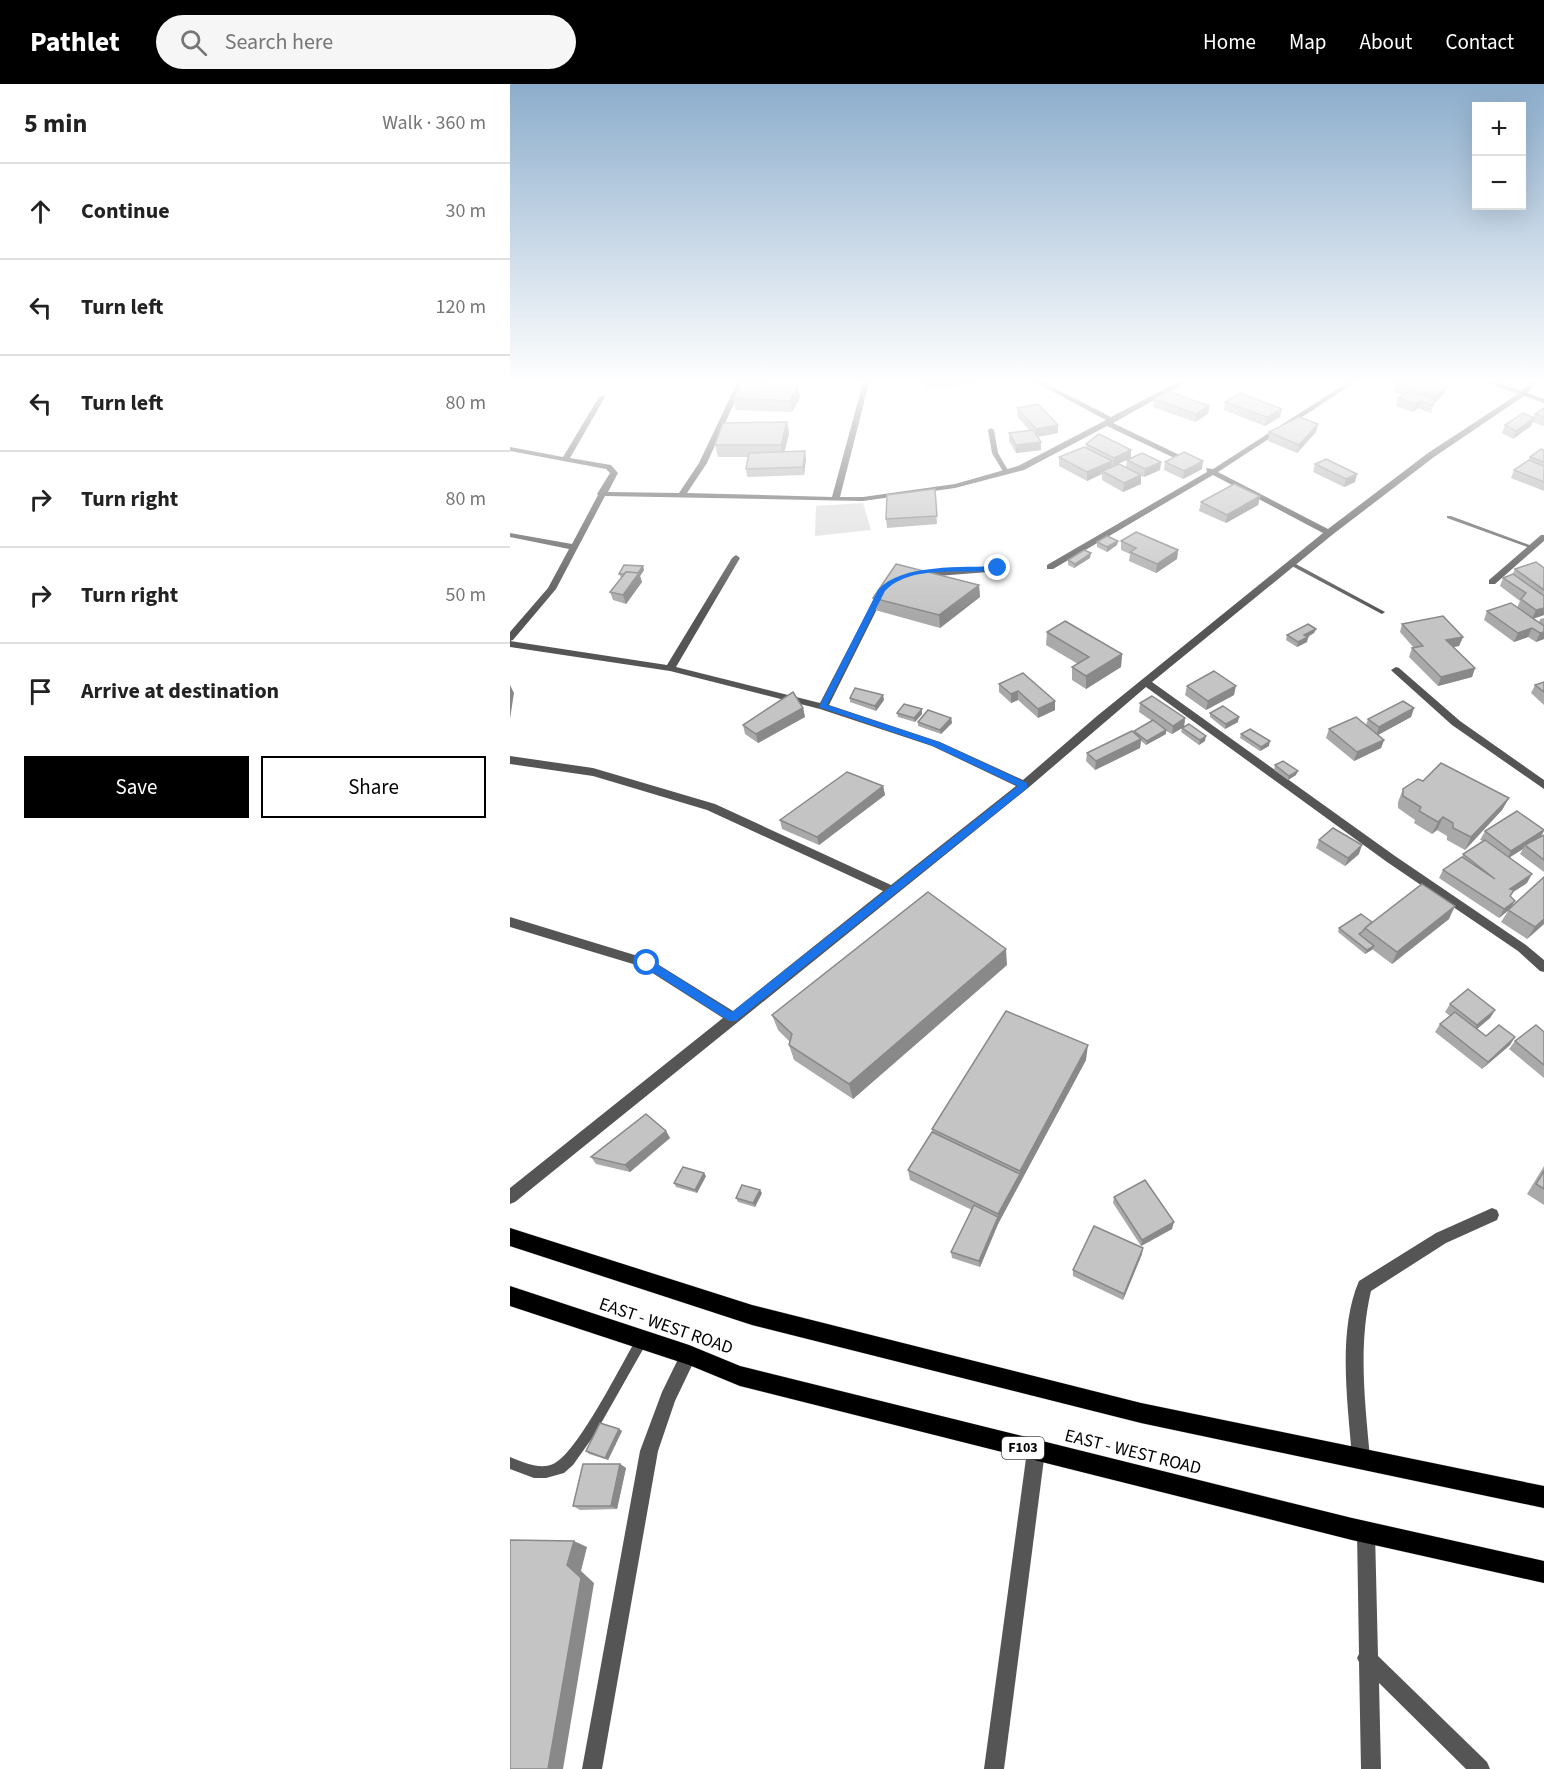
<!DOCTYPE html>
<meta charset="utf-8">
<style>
:root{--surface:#fff;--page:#f6f6f6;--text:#222;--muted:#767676;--line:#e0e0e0;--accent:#000}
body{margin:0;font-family:"Source Sans 3",sans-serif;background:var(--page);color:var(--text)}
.controls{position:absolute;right:18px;top:18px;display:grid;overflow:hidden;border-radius:0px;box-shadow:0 6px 24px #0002}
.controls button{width:54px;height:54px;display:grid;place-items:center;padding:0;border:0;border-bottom:2px solid var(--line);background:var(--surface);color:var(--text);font:30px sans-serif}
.stop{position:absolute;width:18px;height:18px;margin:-14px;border:4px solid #1a73e8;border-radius:50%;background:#fff}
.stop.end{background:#1a73e8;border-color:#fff;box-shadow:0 2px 6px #0008}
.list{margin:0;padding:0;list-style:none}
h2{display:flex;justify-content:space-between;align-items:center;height:78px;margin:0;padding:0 24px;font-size:26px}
h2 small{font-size:20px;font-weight:400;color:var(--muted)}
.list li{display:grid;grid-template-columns:39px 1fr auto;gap:18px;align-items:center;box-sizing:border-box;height:96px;padding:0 24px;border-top:2px solid var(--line)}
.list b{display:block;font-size:22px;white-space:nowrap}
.list em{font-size:20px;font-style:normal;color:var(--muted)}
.actions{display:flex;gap:12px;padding:18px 24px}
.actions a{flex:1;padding:14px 0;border:2px solid var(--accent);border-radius:0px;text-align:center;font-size:21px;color:var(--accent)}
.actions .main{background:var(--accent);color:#fff}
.icon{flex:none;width:33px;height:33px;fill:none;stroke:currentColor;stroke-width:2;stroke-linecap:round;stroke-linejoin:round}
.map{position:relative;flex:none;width:1034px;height:1685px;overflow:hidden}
header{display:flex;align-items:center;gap:36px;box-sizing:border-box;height:84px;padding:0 30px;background:var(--accent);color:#fff}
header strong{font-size:28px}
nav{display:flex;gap:33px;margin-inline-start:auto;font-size:21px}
.search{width:420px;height:54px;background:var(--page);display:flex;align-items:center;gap:15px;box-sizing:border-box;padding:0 21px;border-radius:33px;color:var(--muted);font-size:22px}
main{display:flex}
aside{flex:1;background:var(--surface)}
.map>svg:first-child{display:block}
.green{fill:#dcdcdc}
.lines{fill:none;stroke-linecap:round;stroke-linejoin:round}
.primary-casing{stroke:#dbdbdb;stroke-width:1}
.lane{fill:#555;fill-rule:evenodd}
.street{fill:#555;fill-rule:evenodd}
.primary{fill:#000;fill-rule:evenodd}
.wall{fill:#a9a9a9;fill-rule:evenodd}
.shaded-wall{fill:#898989}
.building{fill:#c4c4c4;stroke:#898989;stroke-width:1.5}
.route{fill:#1a73e8}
.labels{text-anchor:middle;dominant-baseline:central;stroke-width:4.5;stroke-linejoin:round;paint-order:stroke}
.shield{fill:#fff;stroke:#4c4c4c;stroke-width:1.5}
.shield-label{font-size:14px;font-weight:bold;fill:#000}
.near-street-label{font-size:18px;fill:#000;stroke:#fff}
</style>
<header>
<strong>Pathlet</strong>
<div class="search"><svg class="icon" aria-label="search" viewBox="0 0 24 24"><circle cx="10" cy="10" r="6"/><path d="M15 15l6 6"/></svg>Search here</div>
<nav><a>Home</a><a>Map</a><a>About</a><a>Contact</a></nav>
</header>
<main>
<aside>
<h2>5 min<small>Walk · 360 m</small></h2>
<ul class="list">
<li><svg class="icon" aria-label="ahead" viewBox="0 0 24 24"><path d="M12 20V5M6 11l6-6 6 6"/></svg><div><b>Continue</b></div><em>30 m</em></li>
<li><svg class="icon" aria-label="left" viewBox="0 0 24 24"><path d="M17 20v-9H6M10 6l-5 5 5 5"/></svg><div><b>Turn left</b></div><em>120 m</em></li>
<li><svg class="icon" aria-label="left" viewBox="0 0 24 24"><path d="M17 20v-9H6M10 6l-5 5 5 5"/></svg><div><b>Turn left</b></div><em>80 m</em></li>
<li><svg class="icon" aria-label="right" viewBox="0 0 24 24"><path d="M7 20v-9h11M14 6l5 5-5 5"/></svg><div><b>Turn right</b></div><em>80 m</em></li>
<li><svg class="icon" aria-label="right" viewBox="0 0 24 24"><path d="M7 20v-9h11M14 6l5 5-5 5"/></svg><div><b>Turn right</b></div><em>50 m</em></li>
<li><svg class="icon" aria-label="arrive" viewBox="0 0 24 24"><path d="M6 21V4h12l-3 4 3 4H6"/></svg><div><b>Arrive at destination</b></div></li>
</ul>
<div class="actions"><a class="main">Save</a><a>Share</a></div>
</aside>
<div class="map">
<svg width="1034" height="1685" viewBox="0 0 1034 1685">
<rect width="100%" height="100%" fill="#fff"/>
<!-- green -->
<path class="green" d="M353,419L361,446L305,452L306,422Z"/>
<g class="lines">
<defs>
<g id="primary">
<path d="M0,1144L242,1221L631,1319L1034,1402V1424L631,1339L242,1241L0,1162Z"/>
<path d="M0,1202L179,1261L230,1282L842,1434L1034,1477V1499L842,1456L230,1302L179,1281L0,1222Z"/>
</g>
</defs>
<!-- primary casing -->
<use href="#primary" class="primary-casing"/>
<!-- lane -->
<g class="lane">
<path d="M481,344L484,346L488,369L499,388L498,389H494L482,369L478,346Z"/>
<path d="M937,432H941L1025,463L1020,464L937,434Z"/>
<path d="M780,479H784L875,528L872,530L870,529L780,481Z"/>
<path d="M132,1250L136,1252L138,1256L136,1260L85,1350L63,1381L54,1389L36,1394H24L0,1385V1373C13,1378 31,1387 45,1379C69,1366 112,1279 128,1252Z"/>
</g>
<!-- street -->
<g class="street">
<path d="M229,295H235L197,379L177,409L322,413L354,295H360L330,413H353L445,400L508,382L596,336L519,295H527L601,333L674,295H682L603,339L684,378L677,380L597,342L514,386L445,404L353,417L95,412L46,505L3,556L0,557V548L38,504L59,465L0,453V449L62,460L88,411L87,410L100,389L96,385L0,367V363L53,373L89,313L94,312L95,313L60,374L101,381L108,389L98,408L169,409L189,379Z"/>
<path d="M843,295H850L708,388L818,445L918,369L1008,310L966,295H975L1012,307L1023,295H1030L1018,309L1034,315V319L1014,312L924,373L822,451L642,598L885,772L1016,861L1034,876V888L1030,887L1008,867L877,778L636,603L518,704L5,1118L0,1120V1104L213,934L133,883L0,843V833L141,876L223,927L373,807L197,726L83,692L0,680V672L83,684L205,720L381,801L506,702L422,662L310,625L160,587L0,563V557L157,581L222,474L226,471L230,474L166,583L310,619L367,509L374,507L375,509L319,621L430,658L513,696L587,632L813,449L703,391L543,485H537V481L697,388L696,384L703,385Z"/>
<path d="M1031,451H1034V457L985,500H979V496Z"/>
<path d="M488,482L491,483V487L402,494L398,491L402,488Z"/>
<path d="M886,583L889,584L950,637L1034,696V705L942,641L883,588L881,586Z"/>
<path d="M982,1124L987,1126L989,1131L987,1136L936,1159L861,1207C848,1262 855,1318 860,1374L857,1380L851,1383L845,1380L842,1374C838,1320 827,1248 849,1197L926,1149Z"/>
<path d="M179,1263L185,1265L187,1271L165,1317L148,1367L92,1685H72L130,1367L152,1308L173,1265Z"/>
<path d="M526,1358L532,1361L535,1367L494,1685H474L517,1367L520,1361Z"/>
<path d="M856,1439L862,1442L865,1448L868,1572L977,1678L980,1685H956L869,1599L871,1685H851L849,1578L847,1574L849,1570L847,1448L850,1442Z"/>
</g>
<!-- primary -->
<use href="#primary" class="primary"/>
</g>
<!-- wall -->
<g class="wall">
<path d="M409,295H461V301L417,304Z"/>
<path d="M886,301L934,310L924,319L921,329L908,324L903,328L886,322L888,314L893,311L884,308Z"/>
<path d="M290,313L282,328L226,326L223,314Z"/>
<path d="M644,315L699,322L698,330L685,338L643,323Z"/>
<path d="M715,318L770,333L755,342L714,326Z"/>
<path d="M507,324L548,349L528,353L531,366L506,369L499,357V349L519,346L507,332Z"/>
<path d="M1034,324V342L1022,338L1025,330Z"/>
<path d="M277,338L279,350L274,368L296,375L294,391L237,393L236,385L238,373H208L205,361Z"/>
<path d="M808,340L806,348L787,369L758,357L759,348Z"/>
<path d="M995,341L1021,342L1003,355L992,349Z"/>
<path d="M576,360L621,374L651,378L650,386L634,393L631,392V400L613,408L592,396V390L577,397L549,382V373L576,364ZM617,376L616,384L601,383L602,382H603Z"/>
<path d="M1034,366V407L1001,394L1004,386L1018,377L1020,373Z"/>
<path d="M655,378L692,385L673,395L654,386Z"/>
<path d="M805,380L845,398L834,403L803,388Z"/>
<path d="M425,405L427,440L377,444L376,435Z"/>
<path d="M750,412L748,421L716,439L689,427L691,418Z"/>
<path d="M608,457L607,461L597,468L587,463V458Z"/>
<path d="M611,457L668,466L667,475L646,489L619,477L620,470L611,466Z"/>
<path d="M580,474L564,484L558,481V476Z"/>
<path d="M133,482L134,486L130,492L132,498L116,520L103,516L100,508L111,494L109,490Z"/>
<path d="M1034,484V531L1023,535L1029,539L1030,535L1034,534V555L1026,558L1018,553L1004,558L974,536L977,527L1007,524L1010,517L990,502L993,494L1002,491L1005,485Z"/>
<path d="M469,501L470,513L430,544L365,526L363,514Z"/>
<path d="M892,540L953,553L949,562L943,563L965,584L962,593L928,602L899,573L902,564H904L890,548Z"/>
<path d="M806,545L804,549L798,553L797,558L787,563L776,556L777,551Z"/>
<path d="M537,548L612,570L611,583L576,605L562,596V583L568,580L536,561Z"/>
<path d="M513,589L545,626L528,634L508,616L501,619L489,608V600Z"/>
<path d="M1034,598V621L1021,609L1025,601Z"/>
<path d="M677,602L724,611L696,626L675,611Z"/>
<path d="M340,614L374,616L366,627L340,618Z"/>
<path d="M630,619L675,634L674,643L695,657L689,661L671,648L672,644L662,650L656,647V650L636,661L631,657L630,664L585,686L576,677L577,669L624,649V647L642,637L629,628Z"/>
<path d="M293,624L295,633L248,659L235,650L233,641Z"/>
<path d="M904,624L901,633L868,651L874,656L871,664L844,677L816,654L819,645L856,641L858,635Z"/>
<path d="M412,625V630L405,638L388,633L387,629Z"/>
<path d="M700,629L728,638L715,645L700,633Z"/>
<path d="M441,634L442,639L431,650L408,642V638Z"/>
<path d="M731,650L759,662L750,667L730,654Z"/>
<path d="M765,681L786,691L778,696L764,686Z"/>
<path d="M913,697L999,714L992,726L955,766L937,756V752L927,746L922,750L904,739L905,736L888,724V718L893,705Z"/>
<path d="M373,702L375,711L309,761L272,745L270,736Z"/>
<path d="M975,747H1034L1031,753L1034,751V788L1010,770L1013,765L1000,773L1017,799L1003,808L1000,813L1001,824L1034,840L1017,855L991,838L998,827L989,834L929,794L933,786L952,773L953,770L973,757L970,756Z"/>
<path d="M809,756L849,770L835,782L806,764Z"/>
<path d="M939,835L882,880L862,865L855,870L828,848L829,844L862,838Z"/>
<path d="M497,881L343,1015L284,976L279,961L280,958L268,946L262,931Z"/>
<path d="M940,920L985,926L980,934L967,945L976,952L1000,961L972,985L925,948L930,940L940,932L935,928Z"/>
<path d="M1034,948V994L999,965L1005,957Z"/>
<path d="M576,976L488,1140L470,1183L442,1174L441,1168L462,1126L400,1096L398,1086L422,1048V1045Z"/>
<path d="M156,1047L160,1054L120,1088L86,1080L81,1073Z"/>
<path d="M1034,1082V1121L1017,1110Z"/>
<path d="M196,1092L187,1109L166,1103L164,1099Z"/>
<path d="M252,1109L245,1123L228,1118L226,1114Z"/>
<path d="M604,1113L662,1145L631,1162L603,1119Z"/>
<path d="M632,1170L613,1216L563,1192V1186Z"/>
<path d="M109,1345L112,1347L98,1376L79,1370L76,1367Z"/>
<path d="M110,1380L116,1384L107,1425L70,1426L63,1422Z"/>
</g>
<!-- shaded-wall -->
<g class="shaded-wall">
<path d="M288,302L290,313L282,328L280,317Z"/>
<path d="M937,302L934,310L924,319L921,329L926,312Z"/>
<path d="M910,317L908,324L903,328L905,320Z"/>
<path d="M699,322L698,330L685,338L686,330Z"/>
<path d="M772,325L770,333L755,342L757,333Z"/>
<path d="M1024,334L1021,342L1003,355L1006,347Z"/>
<path d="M277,338L279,350L273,373L271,361Z"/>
<path d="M808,340L806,348L787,369L789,361Z"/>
<path d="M548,341V349L526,353V345Z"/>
<path d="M531,358V366L506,369V361Z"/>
<path d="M621,366V374L603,382L604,374Z"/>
<path d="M295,367L296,375L294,391L293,383Z"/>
<path d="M602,377L601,386L592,387V390L577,397V388Z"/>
<path d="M693,377L692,385L673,395L674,387Z"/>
<path d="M651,378L650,386L634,393L635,385Z"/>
<path d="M847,390L845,398L834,403L836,395Z"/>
<path d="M631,391V400L613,408L614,399Z"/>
<path d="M750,412L748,421L716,439L717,431Z"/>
<path d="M608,457L607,461L597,468V463Z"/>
<path d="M668,466L667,475L646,489L647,480Z"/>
<path d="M581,469L580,474L564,484L565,480Z"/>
<path d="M133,482L134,486L130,492L132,498L116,520L113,511Z"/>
<path d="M469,501L470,513L430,544L429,531Z"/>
<path d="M1034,524V531L1022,535L1026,526Z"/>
<path d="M1022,544L1018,553L1004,558L1008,549Z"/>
<path d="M806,545L804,549L793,555L794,551Z"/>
<path d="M1034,548V555L1026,558L1030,549Z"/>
<path d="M798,553L797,558L787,563L788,558Z"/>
<path d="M953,553L949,562L933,565L936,556Z"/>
<path d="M612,570L611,583L576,605V592Z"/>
<path d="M965,584L962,593L928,602L931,593Z"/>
<path d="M0,601L4,609L0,635Z"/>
<path d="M726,602L724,611L696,626L698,617Z"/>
<path d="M508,607V616L501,619V610Z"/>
<path d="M373,611L374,616L366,627L365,622Z"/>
<path d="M545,617V626L528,634V625Z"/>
<path d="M293,624L295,633L248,659L246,650Z"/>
<path d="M904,624L901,633L866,652L869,643Z"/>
<path d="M412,625V630L405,638L404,634Z"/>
<path d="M729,633L728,638L715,645L716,640Z"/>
<path d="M441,634L442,639L431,650L430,646Z"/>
<path d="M675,634L674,643L662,650L663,642Z"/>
<path d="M656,646V650L636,661L637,657Z"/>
<path d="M696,652L695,657L689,661L690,656Z"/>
<path d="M631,655L630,664L585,686L586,677Z"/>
<path d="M874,656L871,664L844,677L847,668Z"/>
<path d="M760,657L759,662L750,667L751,663Z"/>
<path d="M788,687L786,691L778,696L779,692Z"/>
<path d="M373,702L375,711L309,761L307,753Z"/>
<path d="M999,714L992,726L955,766L961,753Z"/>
<path d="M933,733L927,746L922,750L928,738Z"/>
<path d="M1034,746L1030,754L1015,761L1013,765L997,775L1001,767Z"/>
<path d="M852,761L849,770L835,782L838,774Z"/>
<path d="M1022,790L1017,799L1003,808L999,814L1000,805Z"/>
<path d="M1005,817L1000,825L989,834L994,825Z"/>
<path d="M945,822L939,835L882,880L887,868Z"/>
<path d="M1034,835V840L1017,855L1025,843Z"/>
<path d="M864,862L862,866L855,870L857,866Z"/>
<path d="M496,865L497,881L343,1015L339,1000Z"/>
<path d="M985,926L980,934L962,949L967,941Z"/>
<path d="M1005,953L1000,961L972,985L978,978Z"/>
<path d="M578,961L576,976L488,1140L470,1183L469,1177L488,1133V1130L510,1090V1087Z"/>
<path d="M156,1047L160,1054L120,1088L115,1081Z"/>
<path d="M194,1089L196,1092L187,1109L185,1106Z"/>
<path d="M250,1106L252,1109L245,1123L243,1119Z"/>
<path d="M664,1138L662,1145L631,1162L632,1156Z"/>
<path d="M633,1164L632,1170L613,1216L614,1210Z"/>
<path d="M109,1345L112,1347L98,1376L95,1374Z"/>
<path d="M110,1380L116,1384L107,1425L101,1422Z"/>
<path d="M64,1457L77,1463L71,1487L84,1499L53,1685H38L57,1481Z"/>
</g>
<!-- building -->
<g class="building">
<path d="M415,295H439L417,297Z"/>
<path d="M893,295H909L937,302L926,312L886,301Z"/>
<path d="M232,299L288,302L280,317L223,314Z"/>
<path d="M658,307L699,322L686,330L644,315Z"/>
<path d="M899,307L925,315L923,321L910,317L905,320L888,314Z"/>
<path d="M730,309L772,325L757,333L715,318Z"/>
<path d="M528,320L548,341L526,345L507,324Z"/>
<path d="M1034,324V333L1025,330Z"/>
<path d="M1013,329L1024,334L1006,347L995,341Z"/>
<path d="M789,333L808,340L789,361L759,348Z"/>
<path d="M277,338L271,361H205L213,339Z"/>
<path d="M523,346L531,358L506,361L499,349Z"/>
<path d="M589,350L621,366L604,374L576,360Z"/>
<path d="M574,363L602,377L577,388L549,373Z"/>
<path d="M1031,365L1034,366V378L1020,373Z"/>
<path d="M295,367L293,383L236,385L239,369Z"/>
<path d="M674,368L693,377L674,387L655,378Z"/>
<path d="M632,369L651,378L635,385L617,376Z"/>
<path d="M816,375L847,390L836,395L805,380Z"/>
<path d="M1019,376L1034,382V398L1004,386Z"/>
<path d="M609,380L631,391L614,399L592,387Z"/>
<path d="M724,400L750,412L717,431L691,418Z"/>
<path d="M425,405L427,432L376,435L377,411Z"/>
<path d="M626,448L668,466L647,480L620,468L626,464L611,457Z"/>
<path d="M597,452L608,457L597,463L587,458Z"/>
<path d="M574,466L581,469L565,480L558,476Z"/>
<path d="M1026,478L1034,484V506L1005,485Z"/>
<path d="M386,480L469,501L429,531L363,514Z"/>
<path d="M114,481L133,482L128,489L116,488L114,490H109Z"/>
<path d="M116,488L129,489L113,511L100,508Z"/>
<path d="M1003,490L1034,512V524L1026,526L1011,515L1016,509L993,494Z"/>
<path d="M1001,519L1034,542V548L1030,549L1022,544L1008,549L977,527Z"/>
<path d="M933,532L953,553L936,556L965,584L931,593L902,564L913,562L892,540Z"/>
<path d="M555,537L612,570L576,592L562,583L579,573L537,548Z"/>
<path d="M798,540L806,545L794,551L798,553L788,558L777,551Z"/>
<path d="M704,587L726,602L698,617L677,602Z"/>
<path d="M513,589L545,617L528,625L508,607L501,610L489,600Z"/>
<path d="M1034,598V608L1025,601Z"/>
<path d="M345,604L373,611L365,622L340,614Z"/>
<path d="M283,608L293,624L246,650L233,641Z"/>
<path d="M642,612L675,634L663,642L630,619Z"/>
<path d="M893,617L904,624L869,643L858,635Z"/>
<path d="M394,620L412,625L404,634L387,629Z"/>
<path d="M713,622L729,633L716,640L700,629Z"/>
<path d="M418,626L441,634L430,646L408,638Z"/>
<path d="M846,633L874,656L847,668L819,645Z"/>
<path d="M643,636L656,646L637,657L624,647Z"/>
<path d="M679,640L696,652L690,656L672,644Z"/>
<path d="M740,645L760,657L751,663L731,650Z"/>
<path d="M622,647L631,655L586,677L577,669Z"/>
<path d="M773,677L788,687L779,692L765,681Z"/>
<path d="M931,679L999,714L961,753L943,744V739L933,733L928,738L909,727L911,723L893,712V705L908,695L913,697Z"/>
<path d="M337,688L373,702L307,753L270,736Z"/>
<path d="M1007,727L1034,746L1001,767L975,747Z"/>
<path d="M823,744L852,761L838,774L809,756Z"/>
<path d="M1034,751V776L1015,761Z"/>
<path d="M975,756L1022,790L1000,805L1004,806L1000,812L1005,817L994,825L933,786L952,773L985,795L953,770Z"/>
<path d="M1034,793V835L1025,843L998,826Z"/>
<path d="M912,800L945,822L887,868L855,844Z"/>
<path d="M418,808L496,865L339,1000L279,961L282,950L262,931Z"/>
<path d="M851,830L862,838L855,844L853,847L849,850L864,862L857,866L829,844Z"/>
<path d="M958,905L985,926L967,941L940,920Z"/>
<path d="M496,927L578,961L510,1087L422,1045Z"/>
<path d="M945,928L976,952L989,941L1005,953L978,978L930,940Z"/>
<path d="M1026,941L1034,948V981L1005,957Z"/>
<path d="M136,1030L156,1047L115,1081L81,1073Z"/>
<path d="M422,1048L510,1090L488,1130L398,1086Z"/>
<path d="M173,1083L194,1089L185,1106L164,1099Z"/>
<path d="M1034,1087V1105L1026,1100Z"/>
<path d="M635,1096L664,1138L632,1156L604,1113Z"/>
<path d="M232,1101L250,1106L243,1119L226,1114Z"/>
<path d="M464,1121L488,1133L469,1177L441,1168Z"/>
<path d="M584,1142L633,1164L614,1210L563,1186Z"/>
<path d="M90,1339L109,1345L95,1374L76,1367Z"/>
<path d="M73,1380H110L101,1422H63Z"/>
<path d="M0,1456L64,1457L57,1481L71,1494L38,1685H0Z"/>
</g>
<!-- sky -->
<linearGradient id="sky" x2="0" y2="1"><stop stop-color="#8cadcc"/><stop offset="0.56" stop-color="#fff"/><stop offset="1" stop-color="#fff" stop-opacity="0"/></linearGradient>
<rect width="1034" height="531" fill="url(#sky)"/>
<!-- route -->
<path class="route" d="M488,482L490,486C455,491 401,479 375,507L317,621L429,658L517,699V704L226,937H219L133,882V876H140L222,928L508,702L423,662L309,623L368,506C391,479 454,484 488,482Z"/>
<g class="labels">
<!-- shield labels -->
<rect class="shield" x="492" y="1353" width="42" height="22" rx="4.5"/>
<g class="shield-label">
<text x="513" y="1364">F103</text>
</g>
<!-- near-street labels -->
<g class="near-street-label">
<text transform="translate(156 1242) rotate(19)">EAST - WEST ROAD</text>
<text transform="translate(623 1368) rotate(14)">EAST - WEST ROAD</text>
</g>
</g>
</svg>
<div class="controls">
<button>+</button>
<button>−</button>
</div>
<div class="stop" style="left:137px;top:879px"></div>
<div class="stop end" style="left:488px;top:484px"></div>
</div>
</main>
